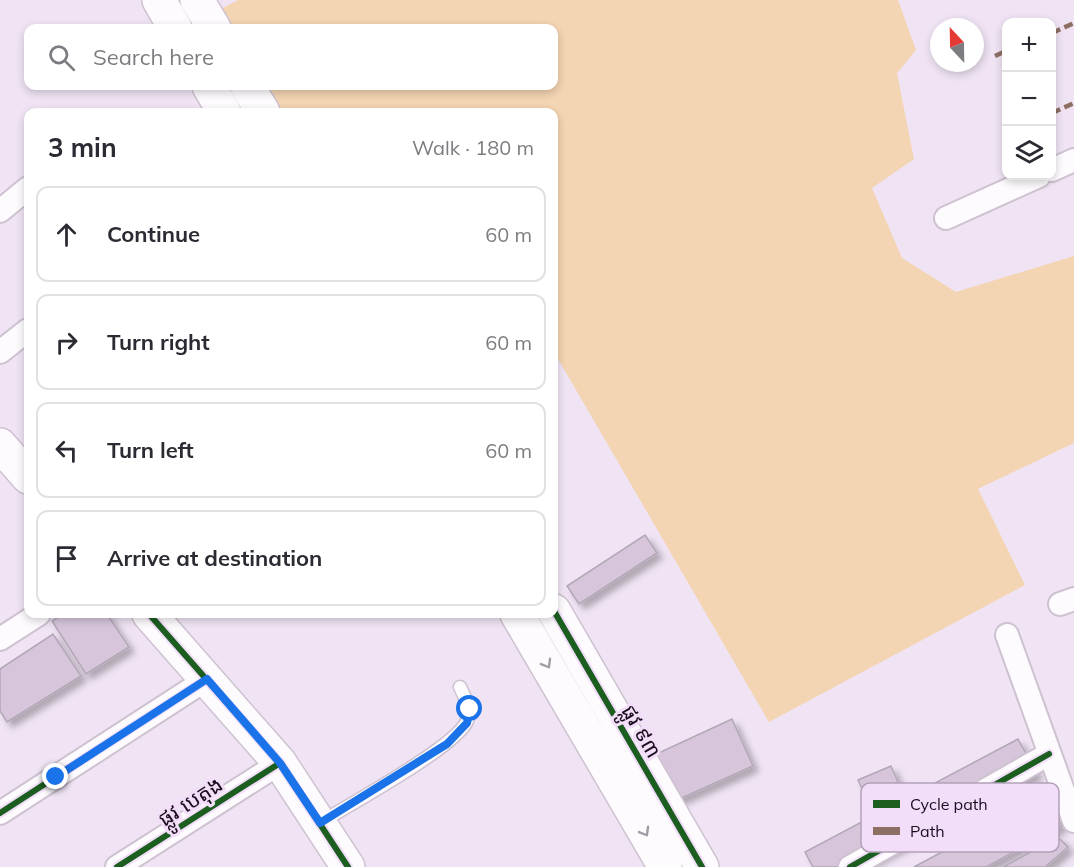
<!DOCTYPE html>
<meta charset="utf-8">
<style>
:root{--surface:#fff;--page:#f7f7f7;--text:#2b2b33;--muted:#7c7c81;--line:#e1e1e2}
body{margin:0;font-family:Mulish,"Noto Sans Khmer",sans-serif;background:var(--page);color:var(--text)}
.controls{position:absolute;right:18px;top:18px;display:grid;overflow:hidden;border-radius:12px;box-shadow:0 3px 9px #0003}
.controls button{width:54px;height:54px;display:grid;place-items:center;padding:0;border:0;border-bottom:2px solid var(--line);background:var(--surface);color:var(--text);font:30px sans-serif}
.compass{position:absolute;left:930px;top:18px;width:54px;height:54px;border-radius:50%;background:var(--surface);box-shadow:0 3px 9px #0003;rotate:338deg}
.stop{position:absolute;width:18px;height:18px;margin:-14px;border:4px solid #1a73e8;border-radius:50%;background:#fff}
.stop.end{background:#1a73e8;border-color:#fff;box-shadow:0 2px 6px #0008}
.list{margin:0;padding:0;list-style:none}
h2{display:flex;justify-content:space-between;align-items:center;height:78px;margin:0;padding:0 24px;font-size:26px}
h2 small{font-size:20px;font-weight:400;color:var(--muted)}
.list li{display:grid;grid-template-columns:39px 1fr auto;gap:18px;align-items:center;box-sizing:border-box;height:96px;margin:0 12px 12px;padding:0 12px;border:2px solid var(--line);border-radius:12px}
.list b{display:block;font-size:22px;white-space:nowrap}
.list em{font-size:20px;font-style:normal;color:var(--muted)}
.icon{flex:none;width:33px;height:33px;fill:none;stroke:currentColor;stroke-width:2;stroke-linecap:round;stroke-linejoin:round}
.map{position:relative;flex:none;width:1074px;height:867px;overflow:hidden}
.search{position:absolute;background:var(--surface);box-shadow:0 3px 9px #0003;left:24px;top:24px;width:534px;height:66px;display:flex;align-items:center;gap:15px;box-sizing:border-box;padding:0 21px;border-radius:12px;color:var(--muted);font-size:22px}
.panel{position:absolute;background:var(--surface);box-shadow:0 3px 9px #0003;left:24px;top:108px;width:534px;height:510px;border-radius:12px}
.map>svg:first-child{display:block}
.green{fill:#f3d4b3}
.building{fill:#d6c5db;stroke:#b2a7b6;stroke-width:1.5;filter:url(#shadow)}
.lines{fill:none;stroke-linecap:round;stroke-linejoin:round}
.lane-casing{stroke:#cec2d1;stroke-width:15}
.street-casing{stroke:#cec2d1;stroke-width:26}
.secondary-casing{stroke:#cec2d1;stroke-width:36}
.lane{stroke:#fdfbfd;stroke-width:12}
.street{stroke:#fdfbfd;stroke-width:22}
.secondary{stroke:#fdfbfd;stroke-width:33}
.quiet{stroke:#8d6e63;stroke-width:4.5;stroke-dasharray:9 4.5;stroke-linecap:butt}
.cycleway-casing{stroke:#f3defa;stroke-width:10}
.cycleway{stroke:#1b5e20;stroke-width:6}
.oneway{stroke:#a29ca4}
.route{stroke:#1a73e8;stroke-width:8}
.labels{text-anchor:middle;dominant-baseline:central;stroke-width:6;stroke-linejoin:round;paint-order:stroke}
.street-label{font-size:21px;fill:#1a0e1e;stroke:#f3defa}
.key{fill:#f3defa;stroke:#b2a0b8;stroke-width:1.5}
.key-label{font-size:16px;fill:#1a0e1e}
</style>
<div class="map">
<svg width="1074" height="867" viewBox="0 0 1074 867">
<defs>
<filter id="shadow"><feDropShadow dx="5.5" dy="5.5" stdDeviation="3" flood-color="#0004"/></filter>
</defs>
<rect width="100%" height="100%" fill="#f0e4f4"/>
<!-- green -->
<path class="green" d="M238,0H898L916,50L897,73L914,159L872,188L902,258L956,292L1074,256V443L978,489L1025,585L769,722L554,352V112H280L264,86H554V28H230L219,10Z"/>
<!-- building -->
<g class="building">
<path d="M645,535L657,553L579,604L567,586Z"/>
<path d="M63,614H107L129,647L86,674L52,621Z"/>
<path d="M53,634L81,676L7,722L0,711V669Z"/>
<path d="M732,719L753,766L675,801L654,755Z"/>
<path d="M1018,739L1037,774L861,867H813L805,852Z"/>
<path d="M891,766L898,782L865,796L858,780Z"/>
<path d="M1046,796L1062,826L986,867H914Z"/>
<path d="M1058,837L1068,847L1045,867H1003Z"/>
</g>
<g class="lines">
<defs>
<path id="lane" d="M320,823C348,805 456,747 467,721C472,709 465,698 460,687"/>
<g id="street">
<path d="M1052,170L1074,160"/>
<path d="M0,211L28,188"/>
<path d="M946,218L1039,176"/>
<path d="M0,352L28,330"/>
<path d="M1060,604L1074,599"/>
<path d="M1007,635L1074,821"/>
<path d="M0,639L39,614"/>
<path d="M0,813L207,679"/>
<path d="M117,867L280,763"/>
<path d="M850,867L1049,754"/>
</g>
<g id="secondary">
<path d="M159,0L175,28"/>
<path d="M197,0L214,28"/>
<path d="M209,86L224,112"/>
<path d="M247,86L263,112"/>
<path d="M0,445L28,477"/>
<path d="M554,611L702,867"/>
<path d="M149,614L280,763L348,867"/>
<path d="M517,614L665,867"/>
</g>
</defs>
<!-- lane casing -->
<use href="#lane" class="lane-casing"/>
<!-- street casing -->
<use href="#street" class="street-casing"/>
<!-- secondary casing -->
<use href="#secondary" class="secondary-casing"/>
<!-- lane -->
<use href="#lane" class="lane"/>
<!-- street -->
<use href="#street" class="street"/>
<!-- secondary -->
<use href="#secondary" class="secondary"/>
<!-- quiet -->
<g class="quiet">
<path d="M1052,33L1074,23"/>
<path d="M995,56L1006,51"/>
<path d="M1052,113L1074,103"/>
</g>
<defs>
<g id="cycleway">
<path d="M554,611L702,867"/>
<path d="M149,614L280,763L348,867"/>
<path d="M0,813L207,679"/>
<path d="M117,867L280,763"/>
<path d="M850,867L1049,754"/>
</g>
</defs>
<!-- cycleway casing -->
<use href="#cycleway" class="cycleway-casing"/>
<!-- cycleway -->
<use href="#cycleway" class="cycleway"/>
</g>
<!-- one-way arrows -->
<defs><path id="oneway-chevron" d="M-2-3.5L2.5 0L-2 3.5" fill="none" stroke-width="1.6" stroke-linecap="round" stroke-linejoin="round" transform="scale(1.5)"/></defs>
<g class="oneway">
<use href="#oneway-chevron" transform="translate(547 664) rotate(60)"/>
<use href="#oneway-chevron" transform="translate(645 832) rotate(60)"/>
</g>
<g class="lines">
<!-- route -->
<path class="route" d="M56,777L207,679L280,763L320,823L447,744L467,723L470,709"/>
</g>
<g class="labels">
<!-- street labels -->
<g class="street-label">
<text transform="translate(642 731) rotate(60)">ផ្លូវ ៩៣</text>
<text transform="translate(190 801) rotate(-33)">ផ្លូវ បេតុង</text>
</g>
</g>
<!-- legend -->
<rect x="861" y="783" width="198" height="69" rx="9" class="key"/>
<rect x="873" y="800" width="27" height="8" fill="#1b5e20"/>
<rect x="873" y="827" width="27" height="8" fill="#8d6e63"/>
<g class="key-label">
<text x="910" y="810">Cycle path</text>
<text x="910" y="837">Path</text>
</g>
</svg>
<div class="controls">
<button>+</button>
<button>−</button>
<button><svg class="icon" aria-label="layers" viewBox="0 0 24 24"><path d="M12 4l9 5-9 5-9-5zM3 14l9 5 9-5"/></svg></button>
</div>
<svg class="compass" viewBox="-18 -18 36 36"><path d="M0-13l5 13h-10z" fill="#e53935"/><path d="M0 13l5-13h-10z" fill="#7c7c81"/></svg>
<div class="stop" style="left:470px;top:709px"></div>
<div class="stop end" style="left:56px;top:777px"></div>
<div class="search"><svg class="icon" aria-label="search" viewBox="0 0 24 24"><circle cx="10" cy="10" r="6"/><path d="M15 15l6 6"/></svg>Search here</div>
<section class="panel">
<h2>3 min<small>Walk · 180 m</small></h2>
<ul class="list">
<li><svg class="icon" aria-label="ahead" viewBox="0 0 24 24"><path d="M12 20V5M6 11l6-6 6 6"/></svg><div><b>Continue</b></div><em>60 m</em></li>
<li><svg class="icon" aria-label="right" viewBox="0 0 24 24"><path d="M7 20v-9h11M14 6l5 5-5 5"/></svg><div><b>Turn right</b></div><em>60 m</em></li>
<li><svg class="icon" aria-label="left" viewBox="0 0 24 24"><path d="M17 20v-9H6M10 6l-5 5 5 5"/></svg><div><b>Turn left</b></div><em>60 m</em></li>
<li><svg class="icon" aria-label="arrive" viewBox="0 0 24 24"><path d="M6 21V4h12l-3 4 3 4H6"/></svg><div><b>Arrive at destination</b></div></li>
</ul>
</section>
</div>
